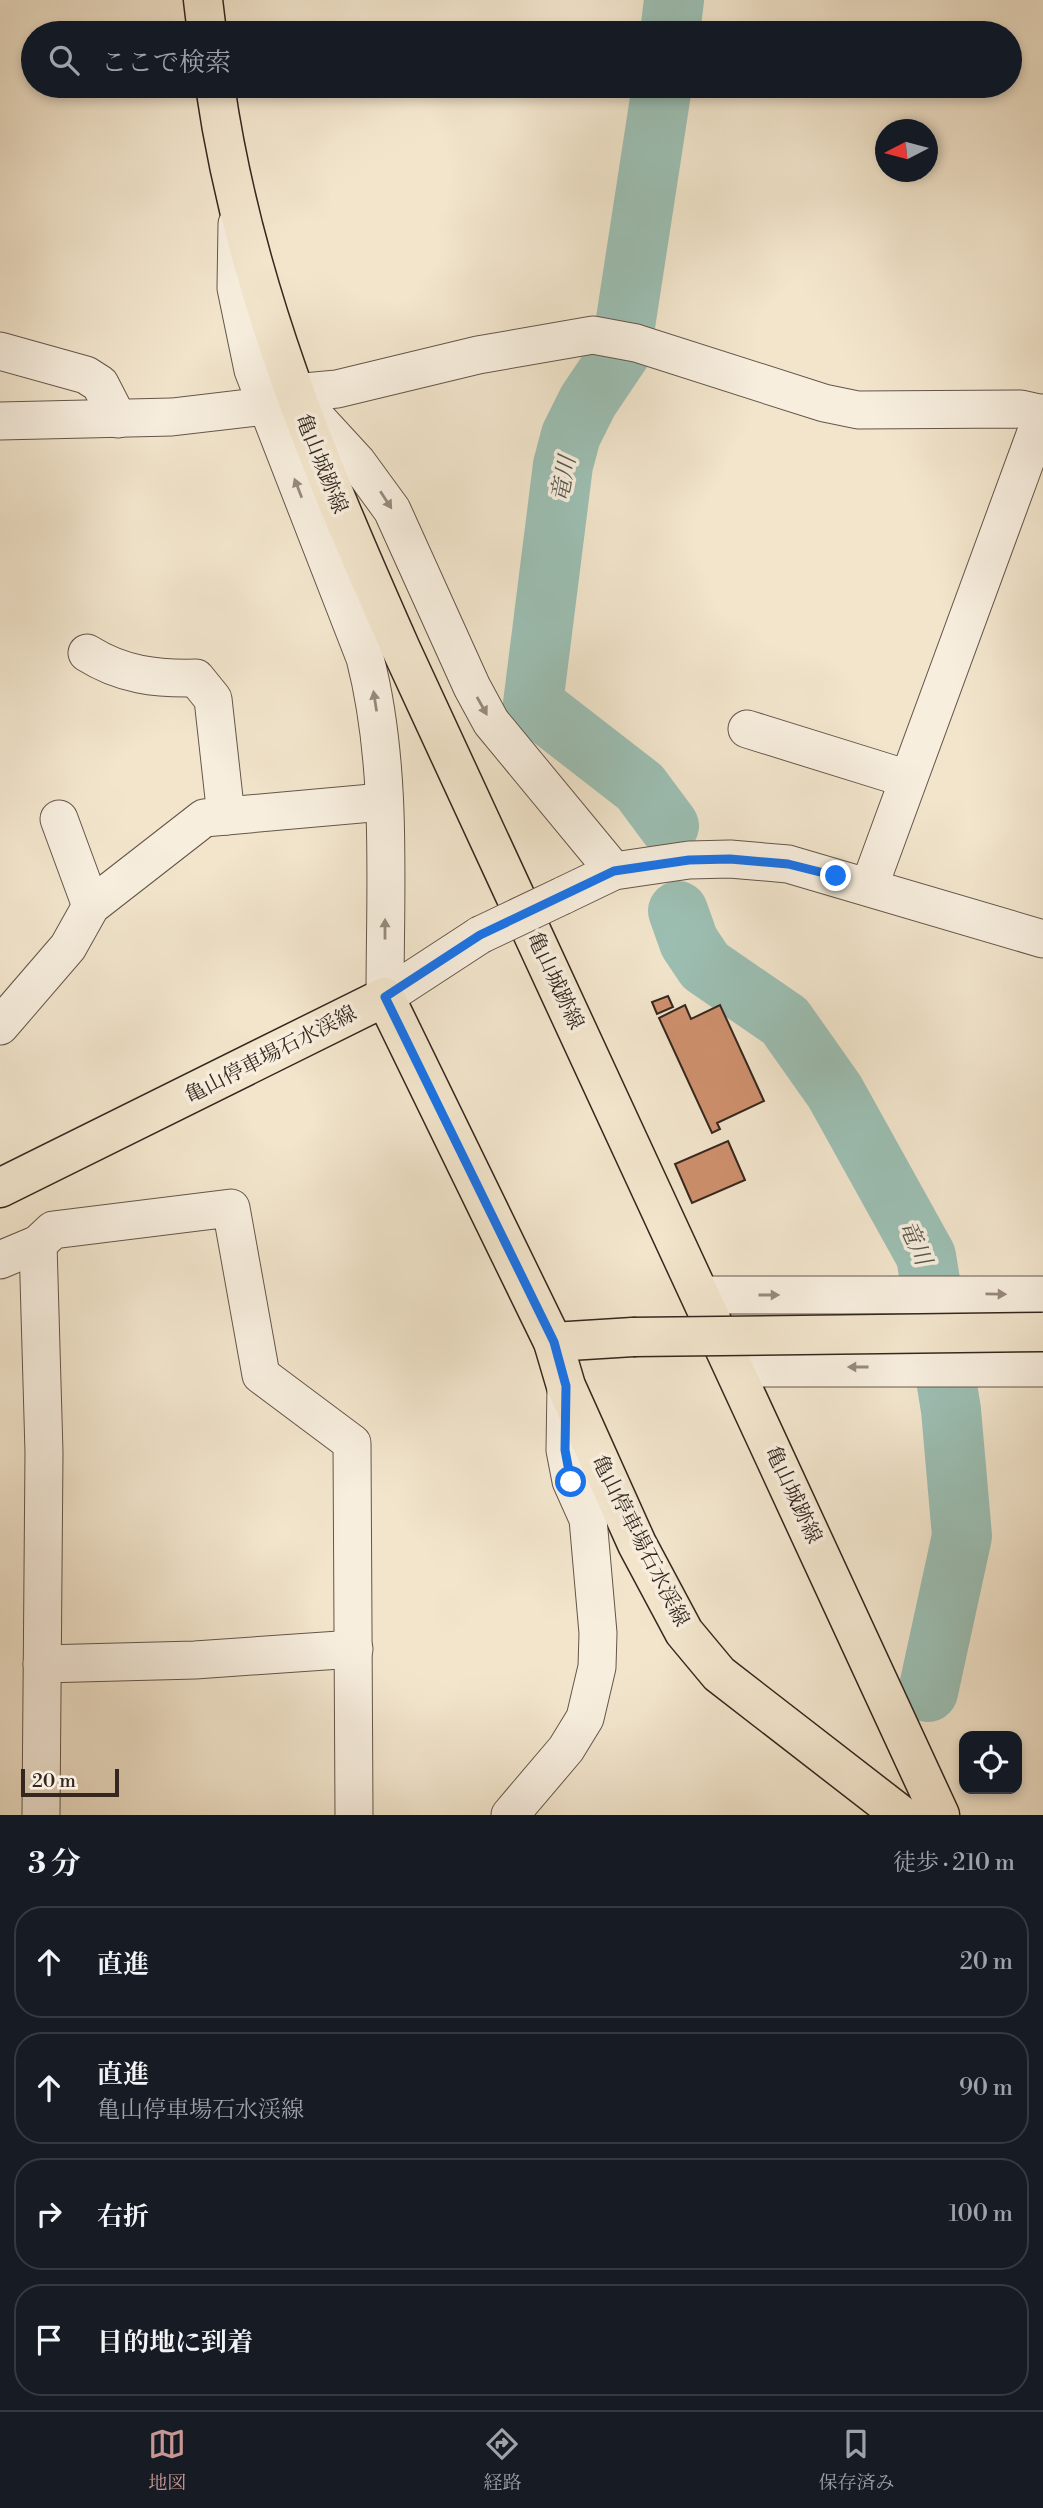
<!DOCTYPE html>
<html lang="ja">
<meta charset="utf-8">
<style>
:root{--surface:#171b24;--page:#242831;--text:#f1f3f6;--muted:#9ea1a6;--line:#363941;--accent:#c59692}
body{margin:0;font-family:"Libre Bodoni","Noto Serif JP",serif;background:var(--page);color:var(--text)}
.controls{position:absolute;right:21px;bottom:21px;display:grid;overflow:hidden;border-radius:14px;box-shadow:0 4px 10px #0003}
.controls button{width:63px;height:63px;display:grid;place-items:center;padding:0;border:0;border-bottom:2px solid var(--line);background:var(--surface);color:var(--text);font:35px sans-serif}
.compass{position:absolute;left:875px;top:119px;width:63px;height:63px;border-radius:50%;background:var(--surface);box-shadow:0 4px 10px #0003;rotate:264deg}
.scale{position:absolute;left:21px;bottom:18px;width:98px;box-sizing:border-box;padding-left:7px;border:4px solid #35271f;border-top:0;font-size:19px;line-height:24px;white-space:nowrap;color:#35271f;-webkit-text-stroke:5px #f7eede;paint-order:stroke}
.stop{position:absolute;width:21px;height:21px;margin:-16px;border:5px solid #1a73e8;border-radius:50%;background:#fff}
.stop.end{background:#1a73e8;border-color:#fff;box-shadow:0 2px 7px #0008}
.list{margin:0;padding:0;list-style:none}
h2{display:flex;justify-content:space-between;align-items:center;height:91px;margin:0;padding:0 28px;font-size:30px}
h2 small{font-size:23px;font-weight:400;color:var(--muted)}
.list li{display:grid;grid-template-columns:46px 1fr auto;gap:21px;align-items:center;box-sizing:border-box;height:112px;margin:0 14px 14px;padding:0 14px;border:2px solid var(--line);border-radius:28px}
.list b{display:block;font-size:26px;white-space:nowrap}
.list p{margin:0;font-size:23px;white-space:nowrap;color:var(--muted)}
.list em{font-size:23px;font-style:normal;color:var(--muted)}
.icon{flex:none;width:38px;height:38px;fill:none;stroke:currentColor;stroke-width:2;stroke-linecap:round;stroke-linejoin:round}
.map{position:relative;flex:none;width:1043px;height:1815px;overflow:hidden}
.search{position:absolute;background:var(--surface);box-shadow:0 4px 10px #0003;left:21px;right:21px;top:21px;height:77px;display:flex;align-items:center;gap:18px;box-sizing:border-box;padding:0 24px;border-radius:38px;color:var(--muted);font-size:26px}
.sheet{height:595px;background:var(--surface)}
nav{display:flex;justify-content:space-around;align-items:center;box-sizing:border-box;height:98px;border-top:2px solid var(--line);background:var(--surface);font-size:19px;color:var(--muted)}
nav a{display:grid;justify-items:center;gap:4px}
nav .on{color:var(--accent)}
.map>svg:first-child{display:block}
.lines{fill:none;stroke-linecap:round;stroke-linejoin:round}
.river{stroke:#9cbfb3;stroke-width:60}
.building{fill:#cf906e;stroke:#35271f;stroke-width:2}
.minor-casing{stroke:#64564a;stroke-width:39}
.major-casing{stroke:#35271f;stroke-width:41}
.minor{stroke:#f7eede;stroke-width:37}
.major{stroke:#f2e5cc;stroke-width:38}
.minor-bridge-casing{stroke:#64564a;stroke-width:39;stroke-linecap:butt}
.major-bridge-casing{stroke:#35271f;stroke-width:41;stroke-linecap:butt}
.minor-bridge{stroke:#f7eede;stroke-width:37}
.major-bridge{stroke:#f2e5cc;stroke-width:38}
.oneway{fill:#968a7e}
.route{stroke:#1a73e8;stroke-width:9}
.labels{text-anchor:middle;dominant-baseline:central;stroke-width:7;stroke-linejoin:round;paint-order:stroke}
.street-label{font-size:21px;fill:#35271f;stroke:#f7eede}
.water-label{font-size:23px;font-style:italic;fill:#54554b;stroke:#f7eede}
</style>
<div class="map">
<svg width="1043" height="1815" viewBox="0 0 1043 1815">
<rect width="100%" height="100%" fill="#f2e5cc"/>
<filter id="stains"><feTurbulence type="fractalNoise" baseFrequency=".00286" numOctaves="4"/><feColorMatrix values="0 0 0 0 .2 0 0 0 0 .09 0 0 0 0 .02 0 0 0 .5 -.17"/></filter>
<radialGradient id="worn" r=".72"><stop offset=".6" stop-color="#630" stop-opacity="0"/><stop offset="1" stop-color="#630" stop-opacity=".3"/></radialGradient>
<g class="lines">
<!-- river -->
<g class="river">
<path d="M670,33L674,0"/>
<path d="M662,86L621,352L588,401L571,435L563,465L533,704L640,787L669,826"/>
<path d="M678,911L689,942L705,966L785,1021L835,1092L926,1256L951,1410L962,1536L928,1692"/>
</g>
</g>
<!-- building -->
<g class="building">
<path d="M668,996L673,1007L657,1014L652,1002Z"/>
<path d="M685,1005L691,1019L720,1005L764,1101L717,1123L720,1129L712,1133L659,1018Z"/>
<path d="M728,1141L745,1180L692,1203L675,1164Z"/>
</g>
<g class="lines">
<defs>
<g id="minor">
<path d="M237,224L236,288L253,370L365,658C393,767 385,885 385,997"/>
<path d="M0,351L86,375L100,384L118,419"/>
<path d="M293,393L337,389L478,355L593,335L636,343L824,403L858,410L1021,409L1043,414"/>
<path d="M299,399L357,462L392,510L472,687L491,722L614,871"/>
<path d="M0,421L172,417L266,406"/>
<path d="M87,653C122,675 156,679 196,678L213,699L226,816"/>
<path d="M747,729L908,779"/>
<path d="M59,819L91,906"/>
<path d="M869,887L1043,413"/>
<path d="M562,896L614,871L689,860L730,859L788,864L1043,939"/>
<path d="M385,997L480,935"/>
<path d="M0,1026L68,947L91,906L204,818L383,802"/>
<path d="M38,1244L44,1452L41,1815"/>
<path d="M0,1260L38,1244L53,1230L231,1208L261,1375L352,1443L354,1815"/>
<path d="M700,1295H1043"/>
<path d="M735,1368H1043"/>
<path d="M42,1664L195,1660L354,1649"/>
<path d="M510,1815L566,1749L585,1718L597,1667L598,1633L588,1519L571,1481L565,1450L566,1386"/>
</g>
<g id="major">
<path d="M203,0L207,33"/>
<path d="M215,86C244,287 319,464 401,649L940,1815"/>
<path d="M0,1188L385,997L553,1342L566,1386L637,1544L684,1632L719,1674L901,1815"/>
<path d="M553,1342L633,1337"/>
</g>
</defs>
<!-- minor casing -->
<use href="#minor" class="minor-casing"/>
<!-- major casing -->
<use href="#major" class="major-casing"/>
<!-- minor -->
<use href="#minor" class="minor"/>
<!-- major -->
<use href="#major" class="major"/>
<defs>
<path id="minor-bridge" d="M480,935L562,896"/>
<path id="major-bridge" d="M633,1337L1043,1332"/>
</defs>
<!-- minor-bridge casing -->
<use href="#minor-bridge" class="minor-bridge-casing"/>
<!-- major-bridge casing -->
<use href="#major-bridge" class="major-bridge-casing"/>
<!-- minor-bridge -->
<use href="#minor-bridge" class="minor-bridge"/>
<!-- major-bridge -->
<use href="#major-bridge" class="major-bridge"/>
</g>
<!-- one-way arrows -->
<defs><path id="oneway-solid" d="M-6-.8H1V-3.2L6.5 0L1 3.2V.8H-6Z" transform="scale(1.75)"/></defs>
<g class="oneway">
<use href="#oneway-solid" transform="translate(298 488) rotate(-111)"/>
<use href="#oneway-solid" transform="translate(386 500) rotate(57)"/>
<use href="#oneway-solid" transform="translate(375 701) rotate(-99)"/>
<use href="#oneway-solid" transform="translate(482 706) rotate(61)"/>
<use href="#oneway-solid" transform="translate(385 929) rotate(-90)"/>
<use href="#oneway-solid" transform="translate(996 1294) rotate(1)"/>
<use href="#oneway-solid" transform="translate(769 1295)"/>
<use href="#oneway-solid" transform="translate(858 1367) rotate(180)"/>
</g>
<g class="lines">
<!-- route -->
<path class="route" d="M571,1482L565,1450L566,1386L554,1342L385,997L480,935L614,871L689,860L730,859L788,864L836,876"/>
</g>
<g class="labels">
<!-- street labels -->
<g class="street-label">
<text transform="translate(321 464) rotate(68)">亀山城跡線</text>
<text transform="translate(555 981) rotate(65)">亀山城跡線</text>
<text transform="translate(271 1055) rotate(-27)">亀山停車場石水渓線</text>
<text transform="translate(793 1495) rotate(65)">亀山城跡線</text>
<text transform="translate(640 1541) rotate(63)">亀山停車場石水渓線</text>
</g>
<!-- water labels -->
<g class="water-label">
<text transform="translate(564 479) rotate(-79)">竜川</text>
<text transform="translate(915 1243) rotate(66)">竜川</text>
</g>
</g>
<rect width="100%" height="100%" filter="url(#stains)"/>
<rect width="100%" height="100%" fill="url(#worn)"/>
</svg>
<div class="controls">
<button><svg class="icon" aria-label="locate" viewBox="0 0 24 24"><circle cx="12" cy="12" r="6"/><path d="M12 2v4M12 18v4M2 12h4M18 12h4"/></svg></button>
</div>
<svg class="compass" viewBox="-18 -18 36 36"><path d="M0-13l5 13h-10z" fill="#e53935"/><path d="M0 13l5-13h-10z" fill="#9ea1a6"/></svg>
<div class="scale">20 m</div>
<div class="stop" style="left:571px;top:1482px"></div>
<div class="stop end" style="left:836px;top:876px"></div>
<div class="search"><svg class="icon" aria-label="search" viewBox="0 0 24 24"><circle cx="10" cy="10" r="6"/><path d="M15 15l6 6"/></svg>ここで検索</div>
</div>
<section class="sheet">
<h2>3 分<small>徒歩 · 210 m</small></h2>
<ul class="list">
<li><svg class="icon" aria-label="ahead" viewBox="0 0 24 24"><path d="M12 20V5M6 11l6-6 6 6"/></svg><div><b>直進</b></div><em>20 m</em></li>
<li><svg class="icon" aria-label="ahead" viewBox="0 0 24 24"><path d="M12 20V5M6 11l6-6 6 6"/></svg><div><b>直進</b><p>亀山停車場石水渓線</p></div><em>90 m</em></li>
<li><svg class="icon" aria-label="right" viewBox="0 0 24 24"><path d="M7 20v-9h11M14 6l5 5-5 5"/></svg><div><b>右折</b></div><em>100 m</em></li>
<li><svg class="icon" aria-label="arrive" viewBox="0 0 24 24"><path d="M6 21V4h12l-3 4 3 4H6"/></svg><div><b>目的地に到着</b></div></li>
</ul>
</section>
<nav>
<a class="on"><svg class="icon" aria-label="map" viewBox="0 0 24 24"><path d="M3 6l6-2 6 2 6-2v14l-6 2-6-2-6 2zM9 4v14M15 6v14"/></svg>地図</a>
<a><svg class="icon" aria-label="directions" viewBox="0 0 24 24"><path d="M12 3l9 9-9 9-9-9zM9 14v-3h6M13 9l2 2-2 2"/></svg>経路</a>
<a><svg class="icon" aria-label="saved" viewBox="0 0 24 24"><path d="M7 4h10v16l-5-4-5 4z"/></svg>保存済み</a>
</nav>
